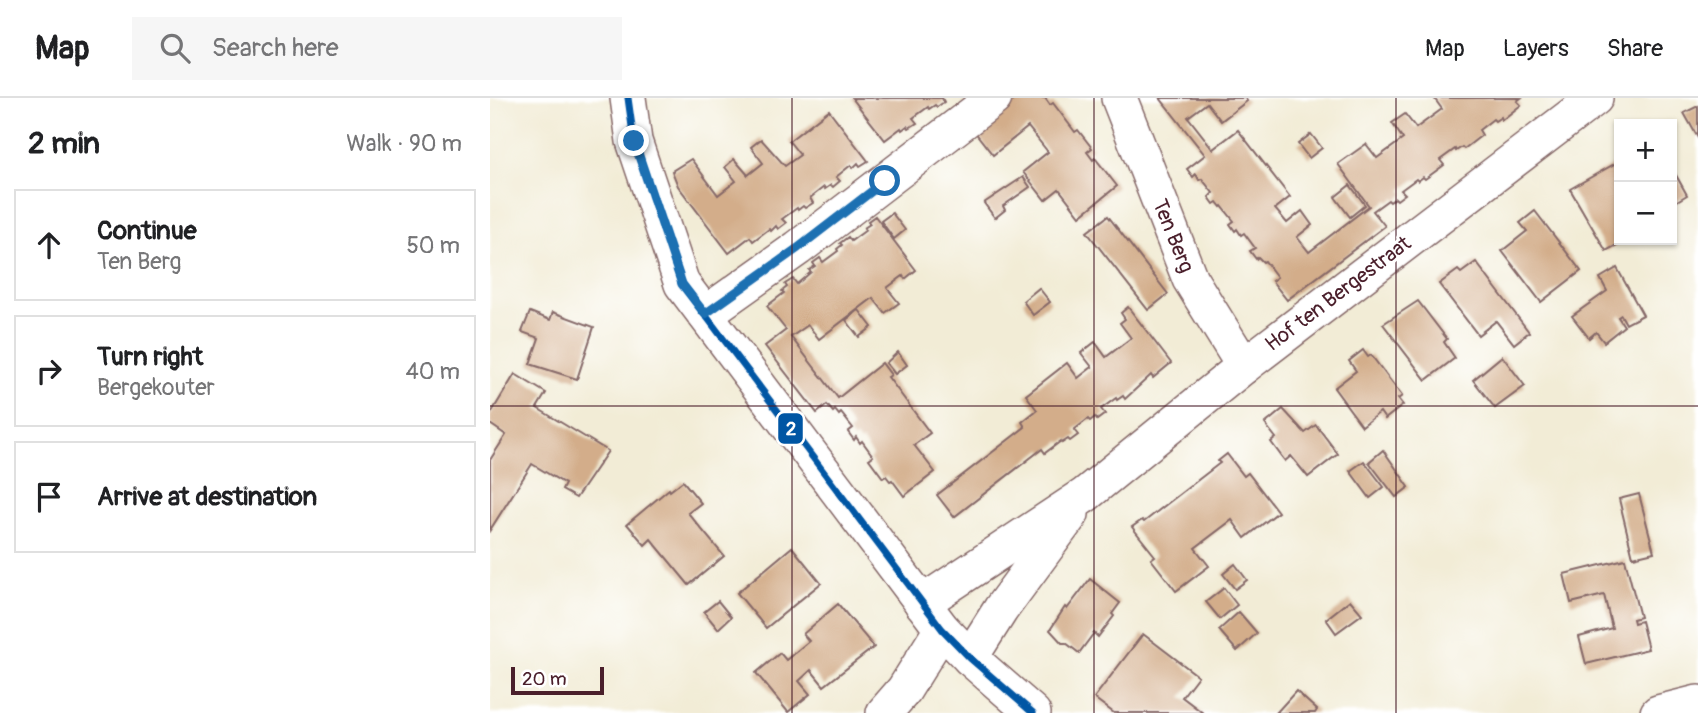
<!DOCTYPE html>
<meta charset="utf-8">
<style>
:root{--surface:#fff;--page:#f6f6f6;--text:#202124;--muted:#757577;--line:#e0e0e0}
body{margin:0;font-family:Pangolin,sans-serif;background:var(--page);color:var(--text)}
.controls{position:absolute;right:21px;top:21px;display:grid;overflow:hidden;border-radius:0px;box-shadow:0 2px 5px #0004}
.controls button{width:63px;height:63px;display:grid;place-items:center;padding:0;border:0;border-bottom:2px solid var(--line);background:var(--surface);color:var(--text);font:35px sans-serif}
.scale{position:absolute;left:21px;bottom:18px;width:93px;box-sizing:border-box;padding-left:7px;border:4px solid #4a1f2b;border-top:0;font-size:19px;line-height:24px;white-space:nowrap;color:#4a1f2b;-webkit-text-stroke:5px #fff;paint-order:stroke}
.stop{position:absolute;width:21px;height:21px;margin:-16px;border:5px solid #1f6fb2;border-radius:50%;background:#fff}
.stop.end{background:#1f6fb2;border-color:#fff;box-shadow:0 2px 7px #0008}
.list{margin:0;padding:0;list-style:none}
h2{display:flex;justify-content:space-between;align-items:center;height:91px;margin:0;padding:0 28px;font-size:30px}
h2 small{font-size:23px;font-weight:400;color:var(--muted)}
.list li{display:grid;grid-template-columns:46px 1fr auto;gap:21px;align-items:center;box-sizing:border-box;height:112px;margin:0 14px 14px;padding:0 14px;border:2px solid var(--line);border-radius:0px}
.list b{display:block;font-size:26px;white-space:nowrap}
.list p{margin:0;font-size:23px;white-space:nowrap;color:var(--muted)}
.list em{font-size:23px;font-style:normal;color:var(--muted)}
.icon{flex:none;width:38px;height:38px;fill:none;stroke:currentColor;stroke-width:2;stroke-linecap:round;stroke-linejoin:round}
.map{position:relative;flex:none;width:1208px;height:615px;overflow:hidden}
header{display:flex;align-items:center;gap:42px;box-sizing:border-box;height:98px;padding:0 35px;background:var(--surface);border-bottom:2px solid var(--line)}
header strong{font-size:33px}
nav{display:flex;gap:38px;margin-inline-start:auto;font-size:24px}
.search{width:490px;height:63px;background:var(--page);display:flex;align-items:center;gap:18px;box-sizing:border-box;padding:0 24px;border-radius:0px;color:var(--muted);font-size:26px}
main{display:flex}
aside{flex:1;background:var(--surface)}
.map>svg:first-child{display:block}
.building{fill:#d3ad8a}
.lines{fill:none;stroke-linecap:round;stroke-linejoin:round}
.minor-casing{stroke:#856767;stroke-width:38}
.minor{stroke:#fff;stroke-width:35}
.bus-1-casing{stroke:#fff;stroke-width:12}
.bus-1{stroke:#0056a4;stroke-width:7}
.route{stroke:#1f6fb2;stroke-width:9}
.grid{fill:none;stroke:#4a1f2b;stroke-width:2;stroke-opacity:0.55}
.labels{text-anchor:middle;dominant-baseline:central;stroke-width:6;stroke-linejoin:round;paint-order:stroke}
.street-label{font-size:21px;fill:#4a1f2b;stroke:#fff}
.line-badge{stroke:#fff;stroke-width:2.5}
.badge-label{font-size:19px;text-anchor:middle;font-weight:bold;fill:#fff}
</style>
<header>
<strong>Map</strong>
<div class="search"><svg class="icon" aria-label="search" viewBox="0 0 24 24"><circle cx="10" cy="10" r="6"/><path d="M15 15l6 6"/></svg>Search here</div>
<nav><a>Map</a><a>Layers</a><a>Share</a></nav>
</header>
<main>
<aside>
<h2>2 min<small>Walk · 90 m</small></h2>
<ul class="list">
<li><svg class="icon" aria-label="ahead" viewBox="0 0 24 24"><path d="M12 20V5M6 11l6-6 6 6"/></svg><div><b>Continue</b><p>Ten Berg</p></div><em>50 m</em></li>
<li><svg class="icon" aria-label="right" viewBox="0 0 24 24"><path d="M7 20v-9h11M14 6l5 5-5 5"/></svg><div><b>Turn right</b><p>Bergekouter</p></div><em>40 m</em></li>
<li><svg class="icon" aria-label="arrive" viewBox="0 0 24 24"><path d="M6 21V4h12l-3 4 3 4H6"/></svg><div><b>Arrive at destination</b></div></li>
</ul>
</aside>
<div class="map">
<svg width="1208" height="615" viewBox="0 0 1208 615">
<rect width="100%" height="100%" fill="#fff"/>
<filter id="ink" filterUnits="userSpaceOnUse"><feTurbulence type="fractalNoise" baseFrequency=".0143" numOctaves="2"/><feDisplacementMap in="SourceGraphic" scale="14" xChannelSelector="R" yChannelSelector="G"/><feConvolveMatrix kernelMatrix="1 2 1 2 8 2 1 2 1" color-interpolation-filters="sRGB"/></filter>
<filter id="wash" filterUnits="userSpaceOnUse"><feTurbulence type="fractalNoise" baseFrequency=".00686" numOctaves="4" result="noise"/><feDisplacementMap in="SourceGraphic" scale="28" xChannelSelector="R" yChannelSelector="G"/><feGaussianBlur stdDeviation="1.57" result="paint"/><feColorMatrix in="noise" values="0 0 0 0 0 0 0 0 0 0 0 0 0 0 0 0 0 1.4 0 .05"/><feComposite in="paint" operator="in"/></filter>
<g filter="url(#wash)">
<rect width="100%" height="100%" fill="#f2ecd6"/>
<g id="blocks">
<!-- building -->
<g class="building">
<path d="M362,0H452L454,4L447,9L445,7L439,11L438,9L423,20L427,25L419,30L417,28L412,32L411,30L395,42Z"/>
<path d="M519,0H555L560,7L563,5L585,34L588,32L602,50L597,54L603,62L605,60L627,88L590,118L569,91L555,102L533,74L558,54L538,29L503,57L481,29Z"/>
<path d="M670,0H755L757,3L731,23L717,5L698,19L723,51L748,32L800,99L785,111L797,125L812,113L822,127L807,139L819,154L879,108L848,66L876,46L887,60L913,41L902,25L915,16L926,30L952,11L944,0H1031L1027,3L1031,7L1012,22L1011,19L1005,23L1003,21L989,32L992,37L974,51L972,49L966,53L965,51L950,62L954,67L935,81L933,79L928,83L926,81L911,92L915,96L907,102L905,100L900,104L898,102L883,113L895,128L797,202L782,183L787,179L775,163L773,164L768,159L766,161L760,153L765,150L754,135L751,137L747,131L745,133L740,126L744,123L732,108L731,109L727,104L724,106L719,99L723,95L712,81L709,82L706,76L703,79L697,71L715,57Z"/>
<path d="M1208,8V40L1194,15Z"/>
<path d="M339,12L378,63L370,68L368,65L363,70L361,67L346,79L350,83L343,89L341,87L335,91L334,89L320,100L323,105L315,110L313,108L308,112L307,110L292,121L296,125L288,131L286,128L281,133L279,131L263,143L260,139L239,155L188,88L182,73L201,61L228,97L246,83L235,69L244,61L258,77L273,65L261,49L271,41L295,68L310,57L299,43Z"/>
<path d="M821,36L832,50L819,60L808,46Z"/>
<path d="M1128,64L1129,142H1136L1116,153L1080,91Z"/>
<path d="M1182,70L1197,97L1182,106Z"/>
<path d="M533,79L540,89L513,108L515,112L505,120L494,105Z"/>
<path d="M860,87L875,107L860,119L845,99Z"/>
<path d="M1045,113L1091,173L1051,204L1012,153L1037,133L1030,125Z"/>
<path d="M402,115L415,132L404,141L391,123Z"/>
<path d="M385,118L426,172L415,181L413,178L397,190L409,205L395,215L383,200L329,241L318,227L301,239L348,300L392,265L401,277L398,279L440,335L424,347L445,374L414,398L402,382L400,383L396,378L393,380L379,361L383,358L372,343L370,345L366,339L364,342L358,334L363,330L351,315L349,317L345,312L343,314L337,307L327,315L275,248L296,232L277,208L294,195L292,193L297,189L295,186L303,181L307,186L321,174L319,172L325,168L323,165L330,160L333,164L348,153L347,151L352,147L350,145L358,139L361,143L376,132L374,130L380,126L378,123Z"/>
<path d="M618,118L678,196L658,212L597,134Z"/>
<path d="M986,164L1039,234L1024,246L1006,223L988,237L949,186L968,172L971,175Z"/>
<path d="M1127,170L1153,217L1136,226L1131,217L1128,219L1134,228L1114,244L1106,234L1099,240L1082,218L1117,193L1110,180Z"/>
<path d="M549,190L560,204L543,217L533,203Z"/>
<path d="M928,203L957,241L954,244L965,260L936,282L893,226Z"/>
<path d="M638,209L681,265L663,280L661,277L635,301L633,298L627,302L626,300L611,311L615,316L607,322L605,319L600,323L598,321L584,332L588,337L580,343L578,341L572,345L571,343L555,355L552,351L464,419L447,397L535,329L532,324L547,312L536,297L577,265L588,280L602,269L591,255L605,244L616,259L641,240L630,225L635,221L631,215Z"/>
<path d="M369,212L382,229L369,239L356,222Z"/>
<path d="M40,214L60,222L63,214L104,229L87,281L40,266L49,240L32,234Z"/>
<path d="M873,252L878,259L881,257L912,298L908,301L913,307L895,321L890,314L872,328L844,290L866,273L859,263Z"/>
<path d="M408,254L417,267L405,276L396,265Z"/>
<path d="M1012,258L1035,288L1005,310L983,282Z"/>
<path d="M25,276L56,295L47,310L118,353L86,400L72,392L75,386L42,366L0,432V362L16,337L0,326V317Z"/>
<path d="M793,311L815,335L826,327L848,356L818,379L801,358L795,363L781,344L786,340L775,326Z"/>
<path d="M893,352L919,389L906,399L879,364Z"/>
<path d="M737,356L754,378L758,375L788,414L755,440L742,422L705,450L719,468L686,493L661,461L665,458L642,429L652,422L654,424L673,409L730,365L728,363Z"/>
<path d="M874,363L894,389L880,400L860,373Z"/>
<path d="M193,383L211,405L198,415L234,458L199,487L161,441L155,447L137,426L179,391L180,393Z"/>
<path d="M1149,396L1164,454L1143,459L1129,401Z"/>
<path d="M302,449L331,485L276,530L247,495Z"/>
<path d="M1135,461L1150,519L1143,521L1144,525L1151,523L1158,551L1096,566L1089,539L1122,530L1114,497L1081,505L1074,476Z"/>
<path d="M745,466L757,482L745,491L733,476Z"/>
<path d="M600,481L630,505L622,516L624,518L608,539L604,535L589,555L576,545H572L560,532L575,509L577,511Z"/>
<path d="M734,490L747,507L730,521L716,504Z"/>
<path d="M860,502L872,516L846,535L836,521Z"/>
<path d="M228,503L241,519L228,531L214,514Z"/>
<path d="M348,506L384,549L334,588L321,572L309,583L320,596L298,614L266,575L290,555L296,562L319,543L313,536Z"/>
<path d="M749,514L767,535L747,553L729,532Z"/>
<path d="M653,536L708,578L692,599L713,615H624L604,600Z"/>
<path d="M806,593L827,612L825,615H786Z"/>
</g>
</g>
</g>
<g filter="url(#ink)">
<use href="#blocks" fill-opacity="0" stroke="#856767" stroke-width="2"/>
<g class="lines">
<defs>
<g id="minor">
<path d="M138,0L144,43L192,186L452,531L480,560L543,615"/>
<path d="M629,0L700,181L754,268"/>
<path d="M215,216L308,150L504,0"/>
<path d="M432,505L595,397L754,268L1105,0"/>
<path d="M480,560L511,511L581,416"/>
<path d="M394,615L414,592L452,531"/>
<path d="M1168,615L1208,605"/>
</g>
</defs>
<!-- minor casing -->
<use href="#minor" class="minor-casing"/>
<!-- minor -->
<use href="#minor" class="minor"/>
<defs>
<path id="bus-1" d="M138,0L144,43L192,186L452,531L480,560L543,615"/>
</defs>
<!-- bus-1 casing -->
<use href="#bus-1" class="bus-1-casing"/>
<!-- bus-1 -->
<use href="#bus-1" class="bus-1"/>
</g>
</g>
<g class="lines" filter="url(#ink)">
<!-- route -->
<path class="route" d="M144,43L192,186L215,216L308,150L395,83"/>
</g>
<!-- grid -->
<path class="grid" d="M302,0V615M604,0V615M906,0V615M0,308H1208"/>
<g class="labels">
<!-- street labels -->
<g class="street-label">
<text transform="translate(683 138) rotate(68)">Ten Berg</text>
<text transform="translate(848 196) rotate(-37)">Hof ten Bergestraat</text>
</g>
</g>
<rect class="line-badge" x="287" y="314" width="27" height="33" rx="7" fill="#0056a4"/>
<g class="badge-label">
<text x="301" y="337">2</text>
</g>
</svg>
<div class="controls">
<button>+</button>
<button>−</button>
</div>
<div class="scale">20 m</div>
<div class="stop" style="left:395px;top:83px"></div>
<div class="stop end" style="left:144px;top:43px"></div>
</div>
</main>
